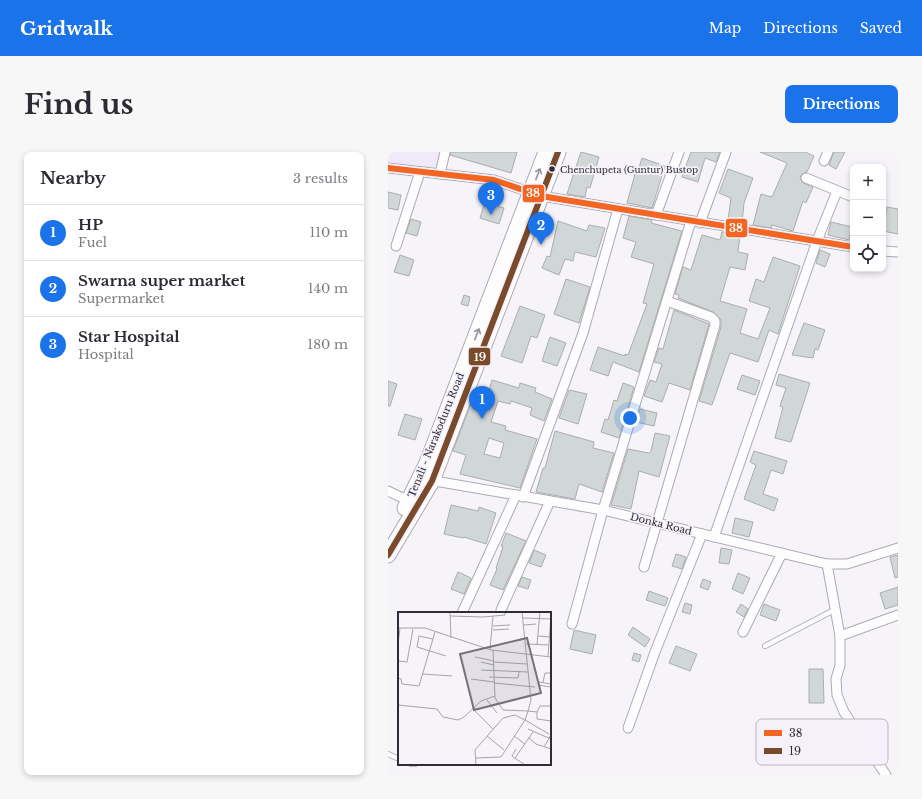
<!DOCTYPE html>
<meta charset="utf-8">
<style>
:root{--surface:#fff;--page:#f7f7f7;--text:#2b2b33;--muted:#7c7c81;--line:#e1e1e2;--accent:#1a73e8}
body{margin:0;font-family:"Libre Baskerville",serif;background:var(--page);color:var(--text)}
.controls{position:absolute;right:12px;top:12px;display:grid;overflow:hidden;border-radius:8px;box-shadow:0 2px 6px #0003}
.controls button{width:36px;height:36px;display:grid;place-items:center;padding:0;border:0;border-bottom:1px solid var(--line);background:var(--surface);color:var(--text);font:20px sans-serif}
.you{position:absolute;left:242px;top:266px;width:14px;height:14px;margin:-10px;border:3px solid #fff;border-radius:50%;background:#1a73e8;box-shadow:0 0 0 6px #1a73e833}
.badge{display:grid;place-items:center;width:26px;height:26px;border-radius:50%;background:var(--accent);color:#fff;font-size:13px;font-weight:700}
.pin{position:absolute;translate:-50% -33px;filter:drop-shadow(0 1px 2px #0008)}
.pin::after{content:'';position:absolute;top:21px;width:14px;height:12px;background:inherit;clip-path:polygon(0 0,100% 0,50% 100%)}
.list{margin:0;padding:0;list-style:none}
h2{display:flex;justify-content:space-between;align-items:center;height:52px;margin:0;padding:0 16px;font-size:17px}
h2 small{font-size:13px;font-weight:400;color:var(--muted)}
.list li{display:grid;grid-template-columns:26px 1fr auto;gap:12px;align-items:center;box-sizing:border-box;height:56px;padding:0 16px;border-top:1px solid var(--line)}
.list b{display:block;font-size:15px;white-space:nowrap}
.list p{margin:0;font-size:13px;white-space:nowrap;color:var(--muted)}
.list em{font-size:13px;font-style:normal;color:var(--muted)}
.icon{flex:none;width:22px;height:22px;fill:none;stroke:currentColor;stroke-width:2;stroke-linecap:round;stroke-linejoin:round}
.map{position:relative;flex:none;width:510px;height:623px;overflow:hidden;border-radius:8px}
header{display:flex;align-items:center;gap:24px;box-sizing:border-box;height:56px;padding:0 20px;background:var(--accent);color:#fff}
header strong{font-size:19px}
nav{display:flex;gap:22px;margin-inline-start:auto;font-size:14px}
.intro{display:flex;align-items:center;justify-content:space-between;box-sizing:border-box;height:96px;padding:0 24px}
h1{margin:0;font-size:28px}
.button{padding:10px 18px;border-radius:8px;background:var(--accent);color:#fff;font-size:14px;font-weight:700}
main{display:flex;gap:24px;padding:0 24px}
aside{flex:1;background:var(--surface);border-radius:8px;box-shadow:0 2px 6px #0003}
.map>svg:first-child{display:block}
.built{fill:#f0e9fa}
.building{fill:#d1d6d6;stroke:#a9aeaf;fill-rule:evenodd}
.lines{fill:none;stroke-linecap:round;stroke-linejoin:round}
.service-casing{stroke:#adaab2;stroke-width:6}
.minor-casing{stroke:#adaab2;stroke-width:11}
.primary-casing{stroke:#adaab2;stroke-width:17}
.service{stroke:#fefdfe;stroke-width:4.5}
.minor{stroke:#fefdfe;stroke-width:9}
.primary{stroke:#fefdfe;stroke-width:15}
.bus-1-casing{stroke:#f5f1fb;stroke-width:9}
.bus-2-casing{stroke:#f5f1fb;stroke-width:9}
.bus-1{stroke:#f26522;stroke-width:6}
.bus-2{stroke:#7a4b2a;stroke-width:6}
.oneway{stroke:#96949a}
.bus-dot{fill:#2f2c35;stroke:#f5f1fb;stroke-width:1.5}
.labels{text-anchor:middle;dominant-baseline:central;stroke-width:3.5;stroke-linejoin:round;paint-order:stroke}
.bus-label{font-size:9px;fill:#2f2c35;stroke:#f5f1fb;text-anchor:start}
.street-label{font-size:10px;fill:#2f2c35;stroke:#f5f1fb}
.inset-road{fill:none;stroke:#a6a3ab;stroke-width:1}
.view{fill:#75727a;fill-opacity:0.15;stroke:#75727a;stroke-width:2}
.inset-edge{fill:none;stroke:#2f2c35;stroke-width:2}
.key{fill:#f5f1fb;stroke:#bab6c0;stroke-width:1}
.key-label{font-size:11px;fill:#2f2c35}
.line-badge{stroke:#f5f1fb;stroke-width:1.5}
.badge-label{font-size:11px;text-anchor:middle;font-weight:bold;fill:#fff}
</style>
<header>
<strong>Gridwalk</strong>
<nav><a>Map</a><a>Directions</a><a>Saved</a></nav>
</header>
<div class="intro"><h1>Find us</h1><a class="button">Directions</a></div>
<main>
<aside>
<h2>Nearby<small>3 results</small></h2>
<ul class="list">
<li><span class="badge">1</span><div><b>HP</b><p>Fuel</p></div><em>110 m</em></li>
<li><span class="badge">2</span><div><b>Swarna super market</b><p>Supermarket</p></div><em>140 m</em></li>
<li><span class="badge">3</span><div><b>Star Hospital</b><p>Hospital</p></div><em>180 m</em></li>
</ul>
</aside>
<div class="map">
<svg width="510" height="623" viewBox="0 0 510 623">
<rect width="100%" height="100%" fill="#f6f3f9"/>
<!-- built -->
<path class="built" d="M0,0H53L49,18L0,13Z"/>
<!-- building -->
<g class="building">
<path d="M63,0H129L123,21L62,3Z"/>
<path d="M193,0L211,5L202,36L199,35L197,45L179,42Z"/>
<path d="M303,0H332L328,10L317,6L310,30L294,25Z"/>
<path d="M372,0H417L426,4L419,20L414,22L412,26L415,31L425,35L418,51L415,49L405,79L384,73L383,76L365,73L373,42L384,45L399,11Z"/>
<path d="M446,0H457L448,17L441,13Z"/>
<path d="M254,6L277,14L264,56L239,51L247,22H249Z"/>
<path d="M340,17L365,26L356,51L354,71L340,68L343,46L331,41Z"/>
<path d="M0,40L13,43L10,58L0,56Z"/>
<path d="M97,50L116,56L111,72L92,66Z"/>
<path d="M499,55L510,57V82L495,79Z"/>
<path d="M241,64L264,68L263,71L294,79L251,220L225,210L220,224L202,218L210,195L237,204V202L240,203L259,152L255,151L266,112L243,105L248,90L235,86Z"/>
<path d="M23,67L33,70L29,84L18,81Z"/>
<path d="M170,69L199,79L201,73L217,76L208,105L187,100L185,109L177,107L171,123L154,116L159,104L162,105Z"/>
<path d="M443,70L464,75L461,88L440,83Z"/>
<path d="M334,80L352,83L350,100L360,102L357,118L342,115L332,149L359,157L352,181L370,187L382,156L361,149L368,127L376,130L385,105L412,114L390,182L381,178L370,210L342,201L324,253L311,249L333,175V168L325,160L290,146L291,143L287,142L295,115L303,118L314,83L332,88Z"/>
<path d="M432,98L442,102L437,115L428,111Z"/>
<path d="M12,103L26,108L21,124L6,120Z"/>
<path d="M178,127L202,135L191,171L166,162Z"/>
<path d="M76,143L82,145L80,154L73,152Z"/>
<path d="M132,154L157,163L149,186L143,184L134,211L113,204Z"/>
<path d="M286,158L321,172L302,238L281,231L274,250L256,244L262,228L268,230L274,212L266,210L271,196L275,197Z"/>
<path d="M416,171L437,178L430,198L427,197L425,206L404,203Z"/>
<path d="M162,185L178,191L169,214L154,209Z"/>
<path d="M391,222L422,231L403,290L387,286L395,255L392,254L398,236L388,233Z"/>
<path d="M354,223L372,229L367,243L349,237Z"/>
<path d="M104,228L131,236L132,231L148,236L147,240L164,247L156,269L142,263L144,256L123,249L122,252L110,249L103,270L118,274L117,278L149,287L132,336L72,322L78,303L65,299L83,251L96,256ZM101,286L116,291L112,306L96,302Z"/>
<path d="M0,229L9,232L2,254H0Z"/>
<path d="M235,231L246,235L231,286L213,280L217,267L220,268L226,248L229,249Z"/>
<path d="M181,238L199,242L190,272L171,266Z"/>
<path d="M252,257L269,261L266,274L248,270Z"/>
<path d="M17,262L34,267L27,288L10,283Z"/>
<path d="M167,279L206,290L205,296L226,301L214,340L191,332L187,347L148,340L155,316H157Z"/>
<path d="M267,281L282,284L271,325L251,319L243,357L223,353L240,297L261,301L263,299Z"/>
<path d="M366,299L399,309L395,322L383,318L375,342L390,347L386,359L356,347L368,313L362,310Z"/>
<path d="M63,353L90,359L91,355L108,361L98,392L76,385L75,386L56,382Z"/>
<path d="M347,366L365,370L361,385L344,381Z"/>
<path d="M118,381L138,389L115,438L102,433L109,417L108,416L115,395L113,394Z"/>
<path d="M333,396L344,398L341,412L331,411Z"/>
<path d="M146,398L158,403L153,415L141,411Z"/>
<path d="M288,402L298,405L294,417L284,414Z"/>
<path d="M510,403V425L507,426L502,405Z"/>
<path d="M70,420L83,426L76,442L63,437Z"/>
<path d="M350,421L362,426L355,442L344,437Z"/>
<path d="M134,425L143,428L140,437L130,434Z"/>
<path d="M315,427L323,430L320,438L312,435Z"/>
<path d="M510,435V453L497,457L492,441Z"/>
<path d="M261,439L280,446L277,454L258,448Z"/>
<path d="M297,451L304,453L302,462L294,460Z"/>
<path d="M353,452L360,457L356,465L348,460Z"/>
<path d="M376,452L392,458L388,469L372,463Z"/>
<path d="M245,475L262,487L257,495L240,483Z"/>
<path d="M186,478L208,483L204,502L182,497Z"/>
<path d="M288,494L309,502L302,519L281,511Z"/>
<path d="M246,501L253,503L251,510L244,508Z"/>
<path d="M421,517H435L436,551H421Z"/>
</g>
<g class="lines">
<defs>
<g id="service">
<path d="M377,494L448,457"/>
<path d="M0,602L11,607"/>
<path d="M23,612H27"/>
</g>
<g id="minor">
<path d="M436,9L440,0"/>
<path d="M0,16L106,28L153,44L465,95"/>
<path d="M52,22L57,0"/>
<path d="M418,26L465,45"/>
<path d="M268,63L291,0"/>
<path d="M312,71L338,0"/>
<path d="M8,94L32,20"/>
<path d="M495,99L510,100"/>
<path d="M41,328L215,358L439,412H459L510,396"/>
<path d="M0,339L21,349"/>
<path d="M135,345L195,181L230,57"/>
<path d="M326,385L429,89L449,39"/>
<path d="M439,412L452,484V513L448,527L449,543L456,560L498,623"/>
<path d="M256,415L327,173V169L323,165L279,149"/>
<path d="M113,458L162,349"/>
<path d="M74,461L128,343"/>
<path d="M184,472L215,358L303,69"/>
<path d="M355,480L394,401"/>
<path d="M452,484L510,463"/>
<path d="M240,576L267,500L314,382"/>
</g>
<g id="primary">
<path d="M17,356L39,311L158,0"/>
<path d="M0,403L44,329L170,0"/>
</g>
</defs>
<!-- service casing -->
<use href="#service" class="service-casing"/>
<!-- minor casing -->
<use href="#minor" class="minor-casing"/>
<!-- primary casing -->
<use href="#primary" class="primary-casing"/>
<!-- service -->
<use href="#service" class="service"/>
<!-- minor -->
<use href="#minor" class="minor"/>
<!-- primary -->
<use href="#primary" class="primary"/>
<defs>
<path id="bus-1" d="M0,16L106,28L153,44L465,95"/>
<path id="bus-2" d="M0,403L44,329L170,0"/>
</defs>
<!-- bus-1 casing -->
<use href="#bus-1" class="bus-1-casing"/>
<!-- bus-2 casing -->
<use href="#bus-2" class="bus-2-casing"/>
<!-- bus-1 -->
<use href="#bus-1" class="bus-1"/>
<!-- bus-2 -->
<use href="#bus-2" class="bus-2"/>
</g>
<!-- one-way arrows -->
<defs><path id="oneway-shaft" d="M-6 0H5M1.5-3L5.5 0L1.5 3" fill="none" stroke-width="1.6" stroke-linecap="round" stroke-linejoin="round"/></defs>
<g class="oneway">
<use href="#oneway-shaft" transform="translate(150 22) rotate(-69)"/>
<use href="#oneway-shaft" transform="translate(89 182) rotate(-69)"/>
</g>
<!-- markers -->
<circle class="bus-dot" cx="164" cy="17" r="3.5"/>
<g class="labels">
<!-- bus labels -->
<g class="bus-label">
<text x="172" y="17">Chenchupeta (Guntur) Bustop</text>
</g>
<!-- street labels -->
<g class="street-label">
<text transform="translate(48 283) rotate(-68)">Tenali - Narakoduru Road</text>
<text transform="translate(273 372) rotate(14)">Donka Road</text>
</g>
</g>
<!-- overview -->
<g transform="translate(10 460)">
<rect width="153" height="153" fill="#f6f3f9"/>
<path class="inset-road" d="M52,0L53,26M52,4L85,5L107,3V0M125,6L153,7M126,13L138,12M95,14L112,13M0,16H27L93,38L153,45M95,18L111,17M140,24L153,25M35,27L21,24L19,35L48,44M0,32L2,16M128,32L151,33M139,32L142,0M92,37L95,4M95,38L97,86L105,98L130,99M77,45L96,49M150,45L153,4M0,49L9,50L15,17M83,50L96,53M96,50L129,52M83,58L130,60M24,62L54,64M91,65L120,66L121,60M0,66L3,67L4,72L21,74L37,20M73,67L96,70M141,70L153,72M145,70L147,61H153M96,71L137,75M140,73L153,75M89,88L99,101M0,93L39,97L45,105L60,108L66,105L83,89L97,84M75,97L95,117M130,99L139,100V107L153,109M139,100L142,94H153M130,117L153,127M89,124L106,138M116,124L127,132M131,126L138,132L153,137M146,135L153,123M118,137L114,144L127,153M78,146L103,145L127,108L151,122M117,146L135,120M78,153L77,138L105,106L117,103L127,108L130,99L133,88L124,0"/>
<path class="view" d="M129,26L143,81L76,98L62,42Z"/>
<rect width="153" height="153" class="inset-edge"/>
</g>
<!-- legend -->
<rect x="368" y="567" width="132" height="46" rx="6" class="key"/>
<rect x="376" y="578" width="18" height="6" fill="#f26522"/>
<rect x="376" y="596" width="18" height="6" fill="#7a4b2a"/>
<g class="key-label">
<text x="401" y="585">38</text>
<text x="401" y="603">19</text>
</g>
<g class="line-badge">
<rect x="134" y="32" width="23" height="19" rx="4" fill="#f26522"/>
<rect x="337" y="66" width="23" height="20" rx="4" fill="#f26522"/>
<rect x="80" y="195" width="23" height="19" rx="4" fill="#7a4b2a"/>
</g>
<g class="badge-label">
<text x="145" y="45">38</text>
<text x="348" y="80">38</text>
<text x="92" y="209">19</text>
</g>
</svg>
<div class="controls">
<button>+</button>
<button>−</button>
<button><svg class="icon" aria-label="locate" viewBox="0 0 24 24"><circle cx="12" cy="12" r="6"/><path d="M12 2v4M12 18v4M2 12h4M18 12h4"/></svg></button>
</div>
<div class="you"></div>
<div class="pin badge" style="left:94px;top:267px">1</div>
<div class="pin badge" style="left:153px;top:93px">2</div>
<div class="pin badge" style="left:103px;top:63px">3</div>
</div>
</main>
